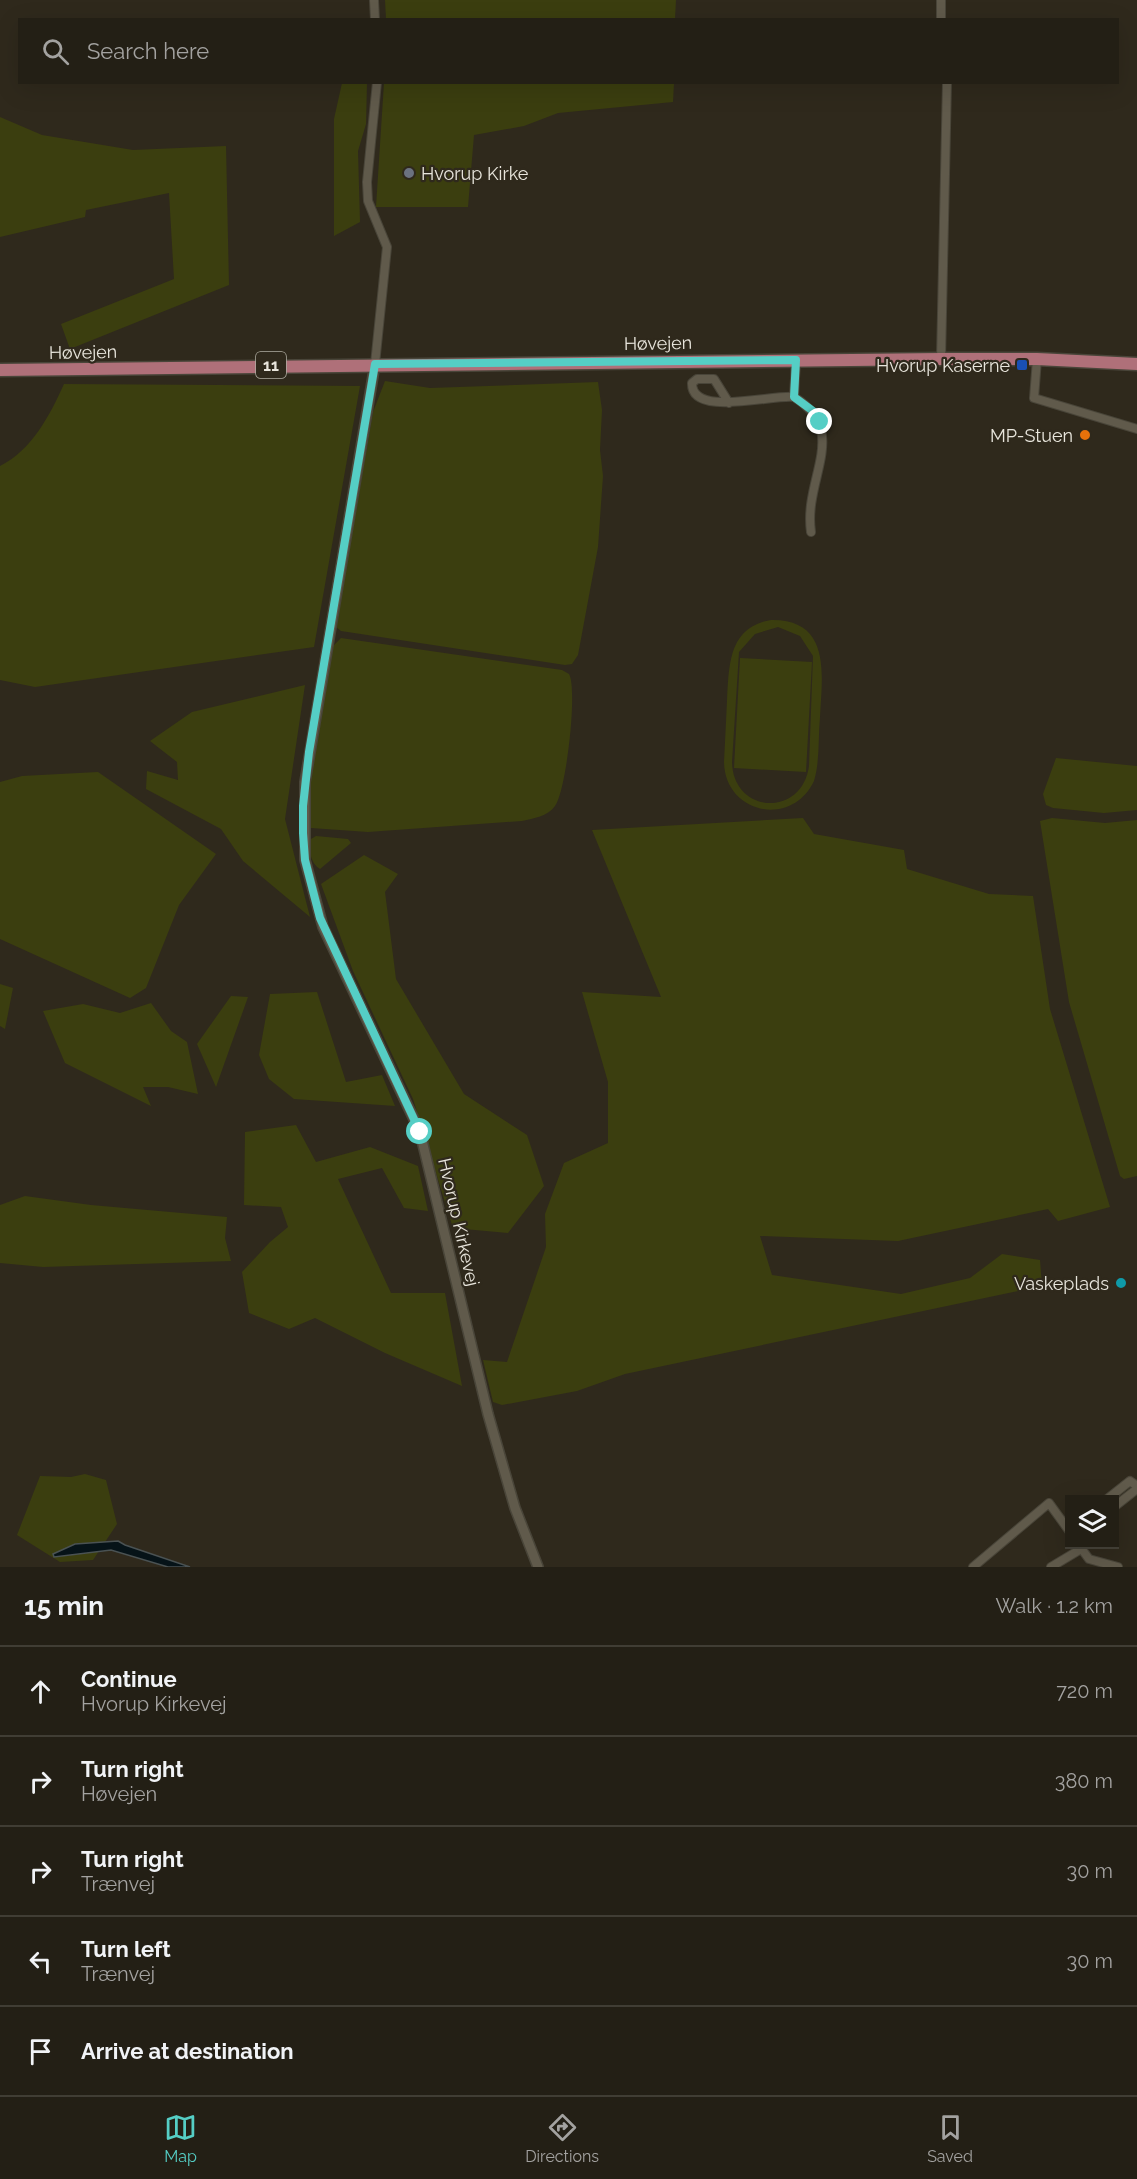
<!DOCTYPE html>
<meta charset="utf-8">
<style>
:root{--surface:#231f15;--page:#2f2c22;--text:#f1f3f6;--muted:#a3a2a0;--line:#403d34;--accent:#55cec5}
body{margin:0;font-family:Raleway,sans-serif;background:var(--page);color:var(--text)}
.controls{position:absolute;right:18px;bottom:18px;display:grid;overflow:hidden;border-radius:0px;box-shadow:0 6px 24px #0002}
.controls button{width:54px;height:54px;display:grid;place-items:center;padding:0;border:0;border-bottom:2px solid var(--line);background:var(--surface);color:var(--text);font:30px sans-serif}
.stop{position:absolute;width:18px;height:18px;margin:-14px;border:4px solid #55cec5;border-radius:50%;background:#fff}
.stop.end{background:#55cec5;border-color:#fff;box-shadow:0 2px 6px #0008}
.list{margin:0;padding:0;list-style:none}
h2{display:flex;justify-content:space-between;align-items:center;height:78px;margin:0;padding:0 24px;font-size:26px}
h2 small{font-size:20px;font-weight:400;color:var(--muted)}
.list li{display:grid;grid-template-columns:39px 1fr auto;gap:18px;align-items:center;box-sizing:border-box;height:90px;padding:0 24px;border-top:2px solid var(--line)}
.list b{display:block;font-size:22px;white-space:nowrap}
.list p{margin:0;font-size:20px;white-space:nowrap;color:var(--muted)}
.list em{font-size:20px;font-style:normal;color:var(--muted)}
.icon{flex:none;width:33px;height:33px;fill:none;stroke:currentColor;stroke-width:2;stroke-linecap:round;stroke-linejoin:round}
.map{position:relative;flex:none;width:1137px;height:1567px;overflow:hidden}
.search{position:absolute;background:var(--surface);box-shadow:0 6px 24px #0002;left:18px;right:18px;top:18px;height:66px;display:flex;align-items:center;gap:15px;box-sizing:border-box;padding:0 21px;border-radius:0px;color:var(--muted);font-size:22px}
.sheet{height:528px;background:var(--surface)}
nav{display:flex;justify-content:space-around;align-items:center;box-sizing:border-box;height:84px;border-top:2px solid var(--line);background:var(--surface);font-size:16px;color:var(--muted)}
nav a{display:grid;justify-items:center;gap:3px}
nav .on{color:var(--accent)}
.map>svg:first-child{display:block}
.green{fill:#3b3e0f;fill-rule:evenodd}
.water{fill:#061318;stroke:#4a5253;stroke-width:1.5}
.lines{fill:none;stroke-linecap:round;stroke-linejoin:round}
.minor-casing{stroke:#494539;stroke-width:10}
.tertiary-casing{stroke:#494539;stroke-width:12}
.primary-casing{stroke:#494539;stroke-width:15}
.minor{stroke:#605a4b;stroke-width:8}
.tertiary{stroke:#605a4b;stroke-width:9}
.primary{stroke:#af7079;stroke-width:12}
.route{stroke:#55cec5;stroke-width:8}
.worship-dot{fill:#6b7280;stroke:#2f291c;stroke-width:2}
.transit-dot{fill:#1a4fb4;stroke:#2f291c;stroke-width:2}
.food-dot{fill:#e8710a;stroke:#2f291c;stroke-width:2}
.culture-dot{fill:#0f9aa8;stroke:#2f291c;stroke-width:2}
.labels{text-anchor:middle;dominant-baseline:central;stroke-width:4.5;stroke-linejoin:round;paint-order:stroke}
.shield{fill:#2f291c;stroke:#b0ada2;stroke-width:1.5}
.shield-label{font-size:16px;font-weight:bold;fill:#e8e5dc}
.poi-label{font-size:18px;fill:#e8e5dc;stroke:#2f291c;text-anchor:end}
.street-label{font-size:18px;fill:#e8e5dc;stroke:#2f291c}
</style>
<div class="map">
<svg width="1137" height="1567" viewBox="0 0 1137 1567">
<rect width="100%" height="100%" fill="#2f291c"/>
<!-- green -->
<g class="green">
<path d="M385,0H676L675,19H386Z"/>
<path d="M342,83H367L366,124L358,151L360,222L334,236V119Z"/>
<path d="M384,83H674L673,102L558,113L524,126L474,135L468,207H376Z"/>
<path d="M0,117L42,135L133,150L226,146L229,285L70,349L61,324L174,279L169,193L86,210L85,217L0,237Z"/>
<path d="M385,381L430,388L598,382L602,410L600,450L603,476L598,547L578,655L572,664L565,665L341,631L336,627L373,412Z"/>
<path d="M64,384L360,386L314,647L35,687L0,680V466C32,450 50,415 64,384Z"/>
<path d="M771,620C832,619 822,676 820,717C818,738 820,761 814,781C792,828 725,814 724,762C725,742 726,722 727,701C729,666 728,627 771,620ZM778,627L800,636L813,656L809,766C802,818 733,814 732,762L739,652L755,634Z"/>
<path d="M341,638L562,670L569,674C578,689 566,792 555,806C547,817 534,818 522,821L368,832L311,828C301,809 327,676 332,647Z"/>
<path d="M740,658L812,662L806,772L734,768Z"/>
<path d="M305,685L285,819L310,917L243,861L221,829L146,789L147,771L178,780L177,762L150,741L192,712Z"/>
<path d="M1056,758L1137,766V810L1104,813L1053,808L1046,805L1043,794Z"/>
<path d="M98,772L216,854L179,905L146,988L130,998L0,939V782L22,776Z"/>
<path d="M803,818L814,834L904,850L907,869L989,894L1033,896L1050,1009L1110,1207L1058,1221L1048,1209L898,1241L760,1236L772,1275L901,1294L970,1278L1002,1254L1040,1260L1042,1286L625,1374L577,1391L502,1405L493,1402L483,1360L507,1362L546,1247L545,1214L564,1163L608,1143V1082L582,992L661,997L592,830Z"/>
<path d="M1052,818L1105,823L1137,820V1176L1124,1179L1120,1176L1069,1002L1040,821Z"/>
<path d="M316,836L348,839L351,843L320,869C310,863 308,849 311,839Z"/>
<path d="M364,855L398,874L385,892L396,979L464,1094L527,1135L544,1186L508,1233L453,1228L413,1099L353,971L321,884Z"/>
<path d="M0,984L13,988L5,1029L0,1026Z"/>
<path d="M317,992L346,1082L382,1075L395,1106L294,1099L269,1079L259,1055L270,994Z"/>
<path d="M231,996L248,997L216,1087L197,1044Z"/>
<path d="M151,1003L171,1031L187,1042L198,1094L168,1087H143L151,1106L65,1063L43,1011L83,1004L120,1013Z"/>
<path d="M296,1125L316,1162L370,1147L418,1166L428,1211L404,1208L382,1168L338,1179L391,1293H445L462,1386L385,1353L315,1318L289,1329L249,1313L242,1272L270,1242L288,1227L281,1207L244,1205L245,1132Z"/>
<path d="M25,1196L91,1205L227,1217L225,1238L231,1261L43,1267L0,1263V1205Z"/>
<path d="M85,1474L106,1480L117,1524L93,1560L60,1562L17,1535L40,1476L71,1477Z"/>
</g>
<!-- water -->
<path class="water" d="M118,1541L125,1545L190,1567H168L111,1550L54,1557L53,1554L75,1544Z"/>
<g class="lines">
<defs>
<g id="minor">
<path d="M374,0L375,20"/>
<path d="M941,20V0"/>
<path d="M941,359L947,82"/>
<path d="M1037,359L1034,398L1137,429"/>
<path d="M375,364L387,247L368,201L367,182L377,82"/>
<path d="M794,397L796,360"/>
<path d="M729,403L714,379H697L692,383C691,418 773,394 794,397C851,432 803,478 811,532"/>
<path d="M1106,1500L1130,1481L1137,1486"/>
<path d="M1114,1507L1137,1489"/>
<path d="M1078,1544L1089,1559L1118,1567"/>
<path d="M973,1567L1049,1503L1070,1532"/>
<path d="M1051,1567L1081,1549"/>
</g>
<path id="tertiary" d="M375,364L305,782V860L323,927L420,1132L488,1414L515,1508L538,1567"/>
<path id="primary" d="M0,370L941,359H1037L1137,364"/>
</defs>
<!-- minor casing -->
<use href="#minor" class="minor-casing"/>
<!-- tertiary casing -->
<use href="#tertiary" class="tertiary-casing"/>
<!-- primary casing -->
<use href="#primary" class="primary-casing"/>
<!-- minor -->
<use href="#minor" class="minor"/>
<!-- tertiary -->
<use href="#tertiary" class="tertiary"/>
<!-- primary -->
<use href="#primary" class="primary"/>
</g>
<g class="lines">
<!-- route -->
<path class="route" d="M420,1132L320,918L305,860L303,833V806L309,752L375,364L796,360L794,397L813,411L820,422"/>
</g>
<!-- markers -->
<circle class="worship-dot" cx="409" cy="173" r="6"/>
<rect class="transit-dot" x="1016" y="359" width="12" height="12" rx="3"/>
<circle class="food-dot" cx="1085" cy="435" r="6"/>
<circle class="culture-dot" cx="1121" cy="1283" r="6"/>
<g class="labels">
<!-- shield labels -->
<rect class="shield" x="256" y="352" width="30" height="26" rx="4.5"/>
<g class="shield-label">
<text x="271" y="365">11</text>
</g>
<!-- poi labels -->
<g class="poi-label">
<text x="421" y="173" text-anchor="start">Hvorup Kirke</text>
<text x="1010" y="365">Hvorup Kaserne</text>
<text x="1073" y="435">MP-Stuen</text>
<text x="1109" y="1283">Vaskeplads</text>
</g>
<!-- street labels -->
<g class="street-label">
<text transform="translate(658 343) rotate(-1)">Høvejen</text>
<text transform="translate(83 352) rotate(-1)">Høvejen</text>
<text transform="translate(459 1222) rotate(77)">Hvorup Kirkevej</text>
</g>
</g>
</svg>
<div class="controls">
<button><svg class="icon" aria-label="layers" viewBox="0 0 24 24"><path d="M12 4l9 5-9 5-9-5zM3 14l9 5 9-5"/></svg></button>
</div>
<div class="stop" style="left:420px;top:1132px"></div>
<div class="stop end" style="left:820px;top:422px"></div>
<div class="search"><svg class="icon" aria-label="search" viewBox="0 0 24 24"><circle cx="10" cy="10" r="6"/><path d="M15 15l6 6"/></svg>Search here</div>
</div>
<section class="sheet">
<h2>15 min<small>Walk · 1.2 km</small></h2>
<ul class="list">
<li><svg class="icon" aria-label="ahead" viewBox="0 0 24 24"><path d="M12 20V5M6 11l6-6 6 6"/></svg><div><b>Continue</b><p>Hvorup Kirkevej</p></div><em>720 m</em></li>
<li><svg class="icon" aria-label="right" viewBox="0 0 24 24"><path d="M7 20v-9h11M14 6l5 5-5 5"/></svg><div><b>Turn right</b><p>Høvejen</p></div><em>380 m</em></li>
<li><svg class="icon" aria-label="right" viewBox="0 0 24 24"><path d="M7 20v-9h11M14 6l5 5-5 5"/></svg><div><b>Turn right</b><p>Trænvej</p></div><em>30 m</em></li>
<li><svg class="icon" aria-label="left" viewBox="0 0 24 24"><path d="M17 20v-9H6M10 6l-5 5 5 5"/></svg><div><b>Turn left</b><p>Trænvej</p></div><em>30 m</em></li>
<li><svg class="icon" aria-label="arrive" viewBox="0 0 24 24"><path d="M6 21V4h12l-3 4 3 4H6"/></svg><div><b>Arrive at destination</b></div></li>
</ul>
</section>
<nav>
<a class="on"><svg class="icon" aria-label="map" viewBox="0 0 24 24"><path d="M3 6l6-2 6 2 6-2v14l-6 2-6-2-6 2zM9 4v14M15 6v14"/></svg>Map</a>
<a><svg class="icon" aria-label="directions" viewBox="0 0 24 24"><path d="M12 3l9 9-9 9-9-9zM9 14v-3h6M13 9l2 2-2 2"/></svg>Directions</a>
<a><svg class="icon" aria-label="saved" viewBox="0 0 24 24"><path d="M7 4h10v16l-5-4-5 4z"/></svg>Saved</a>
</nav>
